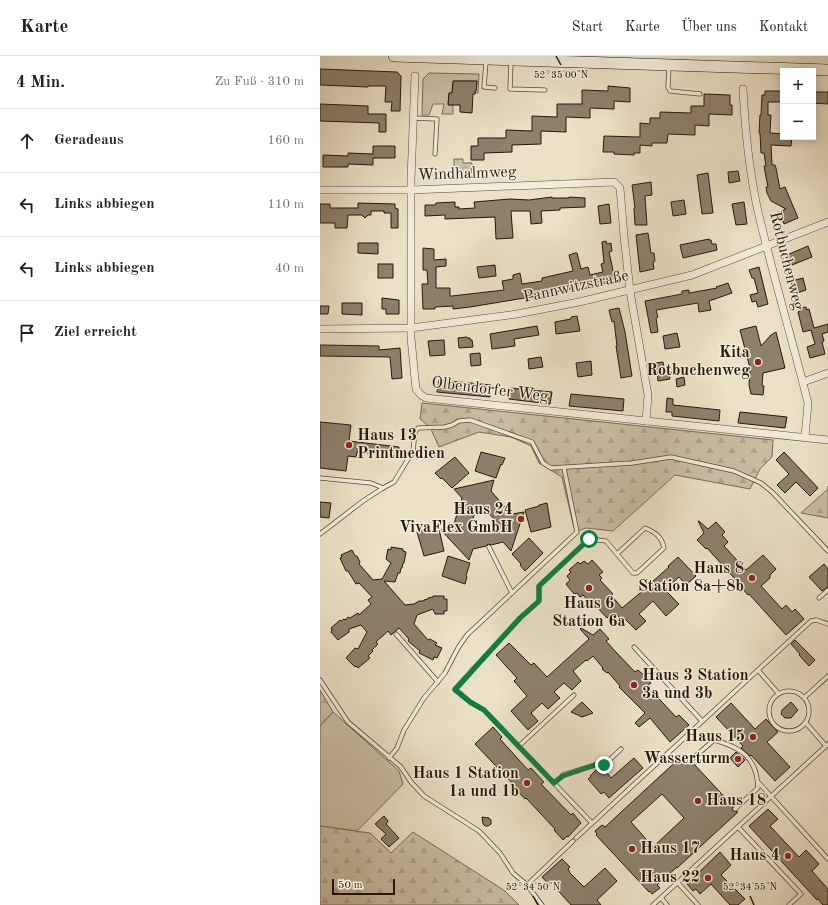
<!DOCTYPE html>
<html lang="de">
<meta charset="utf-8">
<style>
:root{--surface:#fff;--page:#f2f2f2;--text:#222;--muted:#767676;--line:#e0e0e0}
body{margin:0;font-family:"Old Standard TT",serif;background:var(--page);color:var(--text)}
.controls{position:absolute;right:12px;top:12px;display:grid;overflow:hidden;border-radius:0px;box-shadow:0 2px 10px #0003}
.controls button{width:36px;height:36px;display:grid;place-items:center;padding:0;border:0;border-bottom:1px solid var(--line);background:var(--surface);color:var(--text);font:20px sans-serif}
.scale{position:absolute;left:12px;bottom:10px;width:63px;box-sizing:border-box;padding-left:4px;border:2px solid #27170c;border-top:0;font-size:11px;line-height:14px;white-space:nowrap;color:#27170c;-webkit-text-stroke:3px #f2ecda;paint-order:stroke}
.stop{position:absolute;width:12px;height:12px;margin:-9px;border:3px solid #0b8043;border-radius:50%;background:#fff}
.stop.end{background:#0b8043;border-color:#fff;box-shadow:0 1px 4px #0008}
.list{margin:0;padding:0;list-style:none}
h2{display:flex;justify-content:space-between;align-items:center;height:52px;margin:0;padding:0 16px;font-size:17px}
h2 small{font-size:13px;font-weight:400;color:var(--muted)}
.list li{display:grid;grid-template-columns:26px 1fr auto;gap:12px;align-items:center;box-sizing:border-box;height:64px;padding:0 16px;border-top:1px solid var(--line)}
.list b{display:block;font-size:15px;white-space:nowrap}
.list em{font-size:13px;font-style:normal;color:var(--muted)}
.icon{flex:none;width:22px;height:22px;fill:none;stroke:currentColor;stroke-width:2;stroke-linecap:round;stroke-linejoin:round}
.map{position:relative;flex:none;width:508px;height:849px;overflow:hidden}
header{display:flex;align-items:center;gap:24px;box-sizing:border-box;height:56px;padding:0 20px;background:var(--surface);border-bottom:1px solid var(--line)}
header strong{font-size:19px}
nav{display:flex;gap:22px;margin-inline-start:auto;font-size:14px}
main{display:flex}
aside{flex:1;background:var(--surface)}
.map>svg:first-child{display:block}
.green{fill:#cabfa6;stroke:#786b59}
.forest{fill:url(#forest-firs);stroke:#786b59}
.park{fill:url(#park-crowns);stroke:#786b59}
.building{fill:#8d806d;stroke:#27170c;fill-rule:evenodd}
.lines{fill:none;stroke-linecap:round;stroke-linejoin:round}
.lane-casing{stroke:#584a3a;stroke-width:5}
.street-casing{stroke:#584a3a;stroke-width:8}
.secondary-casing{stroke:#27170c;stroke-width:12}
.lane{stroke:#f2ecda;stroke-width:3.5}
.street{stroke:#f2ecda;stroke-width:7}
.secondary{stroke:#f2ecda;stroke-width:11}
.route{stroke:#0b8043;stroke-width:5}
.ticks{fill:none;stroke:#27170c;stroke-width:1.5}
.poi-dot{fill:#8f2418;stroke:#f2ecda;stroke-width:1.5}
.labels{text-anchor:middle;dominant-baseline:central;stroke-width:3;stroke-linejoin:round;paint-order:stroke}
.street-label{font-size:16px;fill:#27170c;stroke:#f2ecda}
.poi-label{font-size:16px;font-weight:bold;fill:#27170c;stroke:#f2ecda;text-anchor:end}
.ticks-label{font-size:10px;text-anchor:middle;fill:#27170c;stroke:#f2ecda;stroke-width:3;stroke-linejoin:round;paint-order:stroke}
</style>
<header>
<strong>Karte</strong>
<nav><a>Start</a><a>Karte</a><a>Über uns</a><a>Kontakt</a></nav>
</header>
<main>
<aside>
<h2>4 Min.<small>Zu Fuß · 310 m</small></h2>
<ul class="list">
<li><svg class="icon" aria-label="ahead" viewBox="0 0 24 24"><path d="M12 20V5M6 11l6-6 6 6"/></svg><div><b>Geradeaus</b></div><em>160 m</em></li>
<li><svg class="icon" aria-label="left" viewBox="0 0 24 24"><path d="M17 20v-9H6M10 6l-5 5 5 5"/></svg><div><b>Links abbiegen</b></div><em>110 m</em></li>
<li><svg class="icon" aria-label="left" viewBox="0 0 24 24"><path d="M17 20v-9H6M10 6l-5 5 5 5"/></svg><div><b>Links abbiegen</b></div><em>40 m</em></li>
<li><svg class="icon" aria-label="arrive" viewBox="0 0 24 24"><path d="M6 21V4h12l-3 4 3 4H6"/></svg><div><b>Ziel erreicht</b></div></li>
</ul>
</aside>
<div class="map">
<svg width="508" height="849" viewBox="0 0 508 849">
<defs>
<pattern id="forest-firs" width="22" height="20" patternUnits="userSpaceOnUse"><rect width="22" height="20" fill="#cabfa6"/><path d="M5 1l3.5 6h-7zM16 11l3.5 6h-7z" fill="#aea38e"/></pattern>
<pattern id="park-crowns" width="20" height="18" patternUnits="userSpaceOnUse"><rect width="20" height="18" fill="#cabfa6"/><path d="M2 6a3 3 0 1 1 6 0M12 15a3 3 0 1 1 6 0" fill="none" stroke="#aea38e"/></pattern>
</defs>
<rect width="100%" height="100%" fill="#ebe1c6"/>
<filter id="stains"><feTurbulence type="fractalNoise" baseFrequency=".005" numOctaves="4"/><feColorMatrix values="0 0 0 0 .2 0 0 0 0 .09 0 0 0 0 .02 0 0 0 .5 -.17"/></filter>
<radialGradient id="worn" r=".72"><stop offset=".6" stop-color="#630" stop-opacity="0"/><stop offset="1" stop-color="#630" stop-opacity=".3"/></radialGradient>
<!-- green -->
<g class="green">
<path d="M109,17L159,18L158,37H155V35L156,34L157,25H133L132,37H129L128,48L133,49V58H122L124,48H113L109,59H102L103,23Z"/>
<path d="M13,656L79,715L83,728L37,775L0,770V670Z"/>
</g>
<!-- forest -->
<g class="forest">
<path d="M102,347L453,384L452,401L440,413L430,433L355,419L293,475L266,472L255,476L242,421L219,407L211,390L191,381L159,376L119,391L110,371L100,363Z"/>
<path d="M508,430V462L481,457L508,433Z"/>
<path d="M0,634L13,656L0,670Z"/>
<path d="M0,770L50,777L71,797L93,776L185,835L199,849H0Z"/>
</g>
<!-- park -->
<path class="park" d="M134,103H143V107H152L151,122H134Z"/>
<!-- building -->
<g class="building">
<path d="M0,13L77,16L81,20L80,55H71L72,46H65L66,30H48V31L0,29Z"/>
<path d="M133,25H157L156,35H155V38H153L152,57L140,56V49H128L129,37H132Z"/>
<path d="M288,30L310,32V46L294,45V53L270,52V62L246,61V76L221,75V88L192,89V96L164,97V104H151V90H158V82H186V74L212,75V60L237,61V48H262V34L288,35Z"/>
<path d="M445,35H463V46H448V59H451L450,77L463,78V81H472L471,90L451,89L452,109H455L456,112L460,133L465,131L478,162L464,168L462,163L460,164L457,157L466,153L451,145L447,137L446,131H448L444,110H446L444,97H441L440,77H439L440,59H441L442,39H445Z"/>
<path d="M493,36H508V48L493,47Z"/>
<path d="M384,38L410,39V49H412V59L389,58V70L375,69V79L348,78L347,87H332V90L320,89V97H314V99L294,98V96H283L284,80L320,81V67L330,68V62H340V56L371,57V50H384Z"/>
<path d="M0,48L48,50V58H66V76H59V67L0,65Z"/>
<path d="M53,90H75V102H53V109L28,108V111H3V99L28,100V97L53,98Z"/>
<path d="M418,115L420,125L409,127L408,116Z"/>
<path d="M388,117L393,157L382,158L377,119Z"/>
<path d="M331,126L332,139L325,140L327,169H315L314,152H315L312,129Z"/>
<path d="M232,141V142H249V141L265,142V151L240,152V154L221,155L222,167L211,168L210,155H191L193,182L176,183L175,161L125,163V159L105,160V149H115L116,147L135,146V151H139V153L155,152L154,146L190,143L209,144Z"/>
<path d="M364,144L366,158L353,160L351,146Z"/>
<path d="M424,146L427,168L416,169L412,148Z"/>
<path d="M38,147L75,148V152L78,153V172H71V157H64V155H51V159H48L45,162L42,159H28L27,172H15V167H0V148H10V152H38Z"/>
<path d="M289,148L291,167L280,168L278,150Z"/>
<path d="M328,177L331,197H334L335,205L333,206L334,213L320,216L316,179Z"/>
<path d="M389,183V184H391L392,188H396L397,194L363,202L360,189Z"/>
<path d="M286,185L287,188L291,187L292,195L289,196L295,223L289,224L290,226L283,228L282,226L223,239L150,251L133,253V250L115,251V253H103L102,228H108L107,214H103V192L114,193V204L126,203V210L116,211V232H130V240H132L184,234L182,225L193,223V219L200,217L202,228L222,225V222L253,215L249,199L255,197H257L261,213L268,211L270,219L283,216L281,208L284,207L282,186Z"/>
<path d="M38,187H58V198L38,197Z"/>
<path d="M488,190L492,201L472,209L467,199Z"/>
<rect x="58" y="208" width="15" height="14"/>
<path d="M175,209L176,220L159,222L157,211Z"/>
<path d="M439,211L448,248L438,251L436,245L432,246L430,239L438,237L434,222H432L429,214Z"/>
<path d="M483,222L486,234L474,238L471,225Z"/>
<path d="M408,227L412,237L389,245L391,254L379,256L378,247L336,254L338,261L336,262L338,276L331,277L325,245L362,238V235L369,234V237L397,232L396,231Z"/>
<path d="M62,242L79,244V258H66V253H62Z"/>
<path d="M22,247H42V259L22,258Z"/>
<path d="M0,250H9L8,258H0Z"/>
<path d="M486,251L487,254L489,253L494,272L508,268V276L502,278L504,285L502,286L505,298L490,302L487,291L495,288L491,274L483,276L478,256L480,255V252Z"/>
<path d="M299,252L305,276L312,320L301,322L296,290H297L294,265L292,266L289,254Z"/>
<path d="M257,260L260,275L236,278L235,266L251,263V261Z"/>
<path d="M217,270L219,279L194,283L195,290L172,293L170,278Z"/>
<path d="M436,270L441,290L451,279L456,276L465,312L443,317L442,330H444L443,339L431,338L429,329L430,312L420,274Z"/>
<path d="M357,277L360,291L345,293L343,280Z"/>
<path d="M147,281L148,282H150V284H152L153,291L139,292L138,282Z"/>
<path d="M124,284L125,299L110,300L108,285Z"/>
<path d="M0,289L59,290V294L80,292L82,322L72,323L70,301L0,300Z"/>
<path d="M160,297L161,309L151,310L150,298Z"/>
<path d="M221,301L223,311L209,313L208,303Z"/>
<path d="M271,305L272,319L258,321L256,307Z"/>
<path d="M343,306L344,312L348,311L350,323L338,325L336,307Z"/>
<path d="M364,321L365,329L357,331L356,323Z"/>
<path d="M119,324L171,329L170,341L117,336Z"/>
<path d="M190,332L232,336L230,348L189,343Z"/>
<path d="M251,338L304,343L303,355L249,350Z"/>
<path d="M347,342L353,343V349L400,354L399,365L352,360V356H346Z"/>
<path d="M420,356L467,361L465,372L418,367Z"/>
<path d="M0,366L31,369L29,385L79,391L78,400L37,396L36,401L28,400L26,415L0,412Z"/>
<path d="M161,396L185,402L182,409L181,408L176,422L155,415Z"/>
<path d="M464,396L498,432L490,440L476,426L465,437L457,429L469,418L456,404Z"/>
<path d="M135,401L149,417L132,432L122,422L121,423L115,417Z"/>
<path d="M174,424L171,435L183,449L192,458L204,456L191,495L183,486L171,489L168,488L166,490L153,493L149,504L121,474L133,471L142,442L134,433ZM164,452L175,464L172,471L156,475L151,469L156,453Z"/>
<path d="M0,446L11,447L9,462L0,461Z"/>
<path d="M227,447L231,471L211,476L205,454L219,450V449Z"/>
<path d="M378,465H379L388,473L396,466L405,476L402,479L408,486L404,490L426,514L443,499L456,513L450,519V522L441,530L462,553L466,549L472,556L475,553L484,563L466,579L429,538L428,539L419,529L415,524H416L387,492L386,493L377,484L384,477Z"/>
<path d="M119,473L124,495L104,500L97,476L105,474V476Z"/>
<path d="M209,482L223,497L205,515L200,509L201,508L192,498Z"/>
<path d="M71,491L83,493V495L86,496L84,507H83L82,512H81L80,517H78L75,526L64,525L85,549L94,548L99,545H104V544L108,543V542L113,541V540H124V543H127V555H124V558H115L113,553L97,559L94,568L108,584L110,583L117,587L115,589L122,592L117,602L114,601L113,604L99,597L100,595L88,585L89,583L79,572L71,579L68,575L56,586L58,588L52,594L53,595L48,600L50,602L38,612L36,610L35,611L26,602L35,592L38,593L47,576L41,569L29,573V576L18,584L11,576L12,574L11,572L20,564L21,565L24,563L25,564L28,561L30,562L38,557L39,559L51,548L48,544L52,541L39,527L36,528L28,515H26L20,502L22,501L21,499L32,494L35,500H37L40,506L39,508L53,524L62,523L71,507L66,503L68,493L71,494Z"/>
<path d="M128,500L150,507L146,520L147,521L145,528L122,520Z"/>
<path d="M358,501L376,520L366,529L359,521L345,534L359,548L346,560L333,545L319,558L326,565L316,574L305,563L303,565L294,556L287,562L274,548L272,549L263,539L260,541L257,537L254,538L246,528L250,524L247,520L251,516L249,514L258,506L260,508L264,505L268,508L272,504L283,516L279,519L282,522L280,524L293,538L291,539L302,552L326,532V531L330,526H332L349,511L348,510Z"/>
<path d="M504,508L508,513V531L502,535L489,521Z"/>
<path d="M261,572L273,579L280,573L289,583L286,585L294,594L315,616L318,614L327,622L331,627L327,630L356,661L359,659L369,669L350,686L330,662L319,671L315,667L325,657L299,631L300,630L288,616L287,617L282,613L283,612L273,600L267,605L266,604L253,615L261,625L252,634L244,627L234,636L240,642L228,653L222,647L211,657L218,665L208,674L191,655L207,640L194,625L197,622L176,599L189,587L211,609L214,607L227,621L269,583L260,573Z"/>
<path d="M475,584L495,604L489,610L479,599L480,598L471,588Z"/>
<path d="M262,646L273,657L262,661L251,656Z"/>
<path d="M471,646L478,654L471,662H465L461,658L462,654Z"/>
<path d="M411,647L435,673L446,663L458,676L447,686L470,711L455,725L431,699L430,700L421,692L423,690L396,661Z"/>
<path d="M173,671L182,681L180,683L208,714L211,712L224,726L221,728L251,759L253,757L261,767L248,781L247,780L243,784L234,774L235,773L206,742L205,743L192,729L193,728L155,688Z"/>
<path d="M416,696L425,704L418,711L410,702Z"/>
<path d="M364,698L369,702V706L373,707L413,750L412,752L413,755L418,756L357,812V811L337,829L340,832L332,838L330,835L329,836L276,779L277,778L275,775L282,769L285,771ZM342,738L364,762L333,791L311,766Z"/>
<path d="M314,702L323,712L289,742L284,736L281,738L268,723L271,721L270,720L279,711L283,715L284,713L291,722Z"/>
<path d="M448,753L458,763L450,770L479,801L486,794L499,808L492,815L508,833V849H503L498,843L497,844L429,770Z"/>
<path d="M64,760L68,765L66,768L79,782L69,791L61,783L66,778L55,768Z"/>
<path d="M162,761L169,762L171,764V768L168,770H165L163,768Z"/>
<path d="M400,796L411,809L401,819L425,843L418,849H410L391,828L380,838L376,833L373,835L367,828Z"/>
<path d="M242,803L250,811L248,813L250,817L264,831L285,812L297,825L277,844L281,849H251L232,828L230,830L222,821Z"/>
</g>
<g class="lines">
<defs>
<g id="lane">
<path d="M166,5L164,31L175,32"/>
<path d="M191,5L190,33L225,34"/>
<path d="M349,11L348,31L350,35L380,38"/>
<path d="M93,62L117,63L115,98"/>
<path d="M0,422L51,427L63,432"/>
<path d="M0,478L43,445L63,432L74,426L93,395L95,376L98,372L125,371L132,369L139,365L150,364L212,386L223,407L231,412L312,407L351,401L414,415L441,427L452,436L508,495"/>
<path d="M169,491L192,537"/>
<path d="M499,542L508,534"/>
<path d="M76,578L118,626"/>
<path d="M314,591L382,665"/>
<path d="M438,614L458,637"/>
<path d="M0,624L28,666L81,711L91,726L104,740L159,775L180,797L193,817L207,829"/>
<circle cx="469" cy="655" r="20"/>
<path d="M485,641L508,620"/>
<path d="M486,667L506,690"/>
<path d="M199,690L254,639"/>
<path d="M69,702L77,692L84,674L104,642L125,617L138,592L147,579L257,476L244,412"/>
<path d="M371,704L394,684C421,691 437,702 438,732L415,753"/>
<path d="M438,726L508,803"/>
<path d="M234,727L243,719L278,708L284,709L301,693"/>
<path d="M272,767L164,654L150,646L135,633L200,562L219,545V530L269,483L286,485L313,517H317L344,492C342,481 335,476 325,472L297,498"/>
<path d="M418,771L481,838L469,849"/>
<path d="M256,782L491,565L496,564L508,568"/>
<path d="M358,827L378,849"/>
<path d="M341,842L347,849"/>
<path d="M222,849L207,829L253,785"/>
<path d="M333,849L508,688"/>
</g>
<g id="street">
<path d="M95,20L91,123V282L96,333L101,339L106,342L508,384"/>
<path d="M423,33C425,73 429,112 437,151C452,217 472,282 488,347L485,381"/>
<path d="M0,134H91L294,126L300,132L304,180L310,235L328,339L326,365"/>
<path d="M0,273L91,272L197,258L259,246L372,219L508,166"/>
<path d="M483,326L508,317"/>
</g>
<path id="secondary" d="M74,0L508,14"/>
</defs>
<!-- lane casing -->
<use href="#lane" class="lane-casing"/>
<!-- street casing -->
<use href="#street" class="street-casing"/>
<!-- secondary casing -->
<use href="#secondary" class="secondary-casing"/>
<!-- lane -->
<use href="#lane" class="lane"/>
<!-- street -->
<use href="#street" class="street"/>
<!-- secondary -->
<use href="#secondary" class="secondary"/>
</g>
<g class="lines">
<!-- route -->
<path class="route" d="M269,483L219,530V545L200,562L135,634L150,646L164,654L234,727L243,720L278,708L284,709"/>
</g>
<!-- ticks -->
<path class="ticks" d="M236,0L241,9M213,840L218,849M430,840L434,849"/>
<!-- markers -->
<g class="poi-dot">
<circle cx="438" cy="306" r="4"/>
<circle cx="29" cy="389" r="4"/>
<circle cx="201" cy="463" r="4"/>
<circle cx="432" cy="522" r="4"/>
<circle cx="269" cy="532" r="4"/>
<circle cx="314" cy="629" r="4"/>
<circle cx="433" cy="681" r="4"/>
<circle cx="418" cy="703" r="4"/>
<circle cx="207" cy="727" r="4"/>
<circle cx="378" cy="745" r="4"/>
<circle cx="312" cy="793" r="4"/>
<circle cx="468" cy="800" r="4"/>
<circle cx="388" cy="822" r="4"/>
</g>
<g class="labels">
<!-- street labels -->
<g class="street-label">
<text transform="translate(147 118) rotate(-2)">Windhalmweg</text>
<text transform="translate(466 205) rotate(76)">Rotbuchenweg</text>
<text transform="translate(256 231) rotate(-12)">Pannwitzstraße</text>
<text transform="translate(170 334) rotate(7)">Olbendorfer Weg</text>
</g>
<!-- poi labels -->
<g class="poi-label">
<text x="430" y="297">Kita<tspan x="430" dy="18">Rotbuchenweg</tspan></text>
<text x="37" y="380" text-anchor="start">Haus 13<tspan x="37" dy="18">Printmedien</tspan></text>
<text x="193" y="454">Haus 24<tspan x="193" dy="18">VivaFlex GmbH</tspan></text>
<text x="424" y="513">Haus 8<tspan x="424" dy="18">Station 8a+8b</tspan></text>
<text x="269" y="548" text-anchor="middle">Haus 6<tspan x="269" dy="18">Station 6a</tspan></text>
<text x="322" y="620" text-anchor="start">Haus 3 Station<tspan x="322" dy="18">3a und 3b</tspan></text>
<text x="425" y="681">Haus 15</text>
<text x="410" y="703">Wasserturm</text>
<text x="199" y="718">Haus 1 Station<tspan x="199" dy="18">1a und 1b</tspan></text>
<text x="386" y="745" text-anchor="start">Haus 18</text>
<text x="320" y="793" text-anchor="start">Haus 17</text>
<text x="460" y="800">Haus 4</text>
<text x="380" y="822">Haus 22</text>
</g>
</g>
<g class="ticks-label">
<text x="241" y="22">52°35'00"N</text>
<text x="213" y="834">52°34'50"N</text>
<text x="430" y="834">52°34'55"N</text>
</g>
<rect width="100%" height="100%" filter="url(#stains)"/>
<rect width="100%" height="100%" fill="url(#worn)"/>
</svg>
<div class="controls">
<button>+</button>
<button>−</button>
</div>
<div class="scale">50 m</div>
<div class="stop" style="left:269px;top:483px"></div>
<div class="stop end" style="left:284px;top:709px"></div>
</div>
</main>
